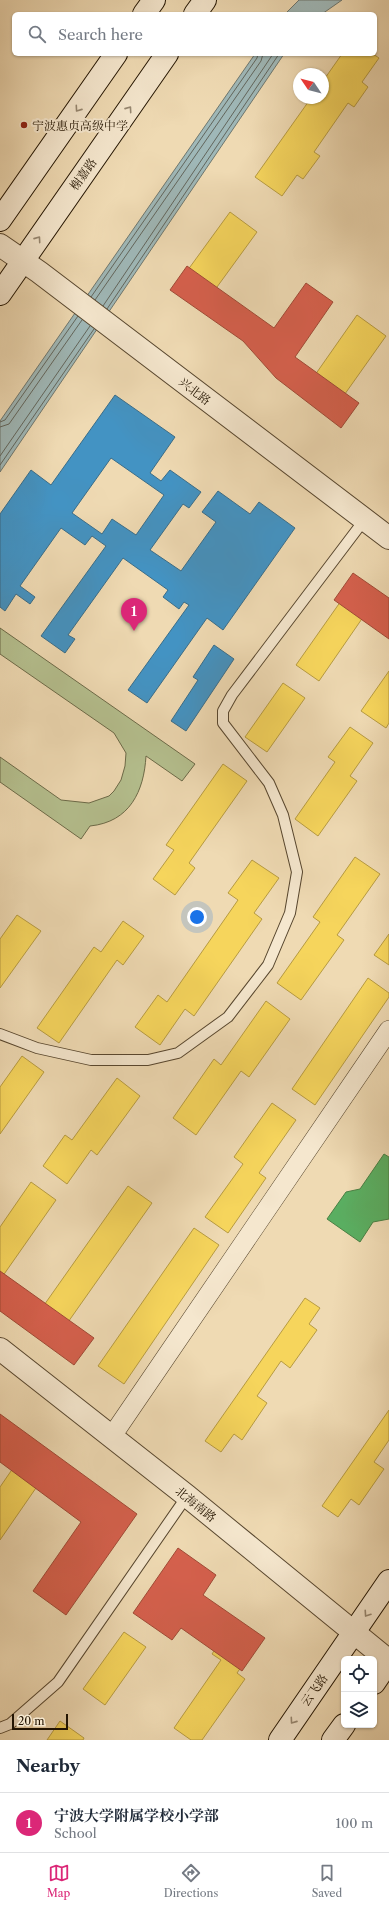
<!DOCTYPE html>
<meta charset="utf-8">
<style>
:root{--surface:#fff;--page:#f2f2f3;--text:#1f2937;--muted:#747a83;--line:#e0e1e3;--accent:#db2777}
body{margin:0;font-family:"Libre Caslon Text","Noto Serif SC",serif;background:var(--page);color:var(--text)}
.controls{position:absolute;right:12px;bottom:12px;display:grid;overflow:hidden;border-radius:6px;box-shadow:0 1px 3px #0004}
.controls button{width:36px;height:36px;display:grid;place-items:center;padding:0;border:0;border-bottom:1px solid var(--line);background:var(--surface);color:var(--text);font:20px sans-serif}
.compass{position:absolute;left:293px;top:68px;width:36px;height:36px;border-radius:50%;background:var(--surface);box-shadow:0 1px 3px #0004;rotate:305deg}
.scale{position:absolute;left:12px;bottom:10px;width:56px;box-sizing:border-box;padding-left:4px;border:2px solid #241502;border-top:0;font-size:11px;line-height:14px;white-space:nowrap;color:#241502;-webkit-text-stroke:3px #f5e7ce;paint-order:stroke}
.you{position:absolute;left:197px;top:917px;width:14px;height:14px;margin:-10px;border:3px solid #fff;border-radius:50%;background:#1a73e8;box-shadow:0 0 0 6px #1a73e833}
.badge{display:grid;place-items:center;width:26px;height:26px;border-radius:50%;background:var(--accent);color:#fff;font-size:13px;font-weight:700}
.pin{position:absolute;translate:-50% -33px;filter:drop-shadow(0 1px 2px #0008)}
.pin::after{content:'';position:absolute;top:21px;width:14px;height:12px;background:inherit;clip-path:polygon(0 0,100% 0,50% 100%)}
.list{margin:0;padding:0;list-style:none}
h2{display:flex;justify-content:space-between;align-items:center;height:52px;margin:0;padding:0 16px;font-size:17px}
h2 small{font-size:13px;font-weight:400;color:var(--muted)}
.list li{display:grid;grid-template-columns:26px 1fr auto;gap:12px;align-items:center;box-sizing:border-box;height:60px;padding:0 16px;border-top:1px solid var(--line)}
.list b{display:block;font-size:15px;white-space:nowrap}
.list p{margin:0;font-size:13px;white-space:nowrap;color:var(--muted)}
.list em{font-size:13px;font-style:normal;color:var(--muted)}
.icon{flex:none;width:22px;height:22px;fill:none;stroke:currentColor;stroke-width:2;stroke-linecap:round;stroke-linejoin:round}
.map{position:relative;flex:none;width:389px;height:1740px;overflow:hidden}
.search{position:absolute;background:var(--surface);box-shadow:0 1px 3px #0004;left:12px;right:12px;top:12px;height:44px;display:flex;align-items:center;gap:10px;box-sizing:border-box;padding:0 14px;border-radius:6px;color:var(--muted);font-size:15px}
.sheet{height:112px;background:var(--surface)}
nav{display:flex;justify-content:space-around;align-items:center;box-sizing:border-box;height:56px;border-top:1px solid var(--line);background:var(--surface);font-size:11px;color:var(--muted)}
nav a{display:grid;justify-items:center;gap:2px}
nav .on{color:var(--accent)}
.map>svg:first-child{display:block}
.green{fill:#b5c08f;stroke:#6c6a48}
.water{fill:#9fb8b8;stroke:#6e776f}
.homes{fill:#f6d55c;stroke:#b79b41}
.shops{fill:#d6604d;stroke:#a14a36}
.schools{fill:#4393c3;stroke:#3a6d89;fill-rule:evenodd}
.public{fill:#5aae61;stroke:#4a8044}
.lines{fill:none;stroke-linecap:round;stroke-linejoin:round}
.shore{stroke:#62665d;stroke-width:1}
.service-casing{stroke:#57462e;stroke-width:12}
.minor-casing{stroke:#57462e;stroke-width:20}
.tertiary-casing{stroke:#57462e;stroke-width:24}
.secondary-casing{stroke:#241502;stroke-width:24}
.service{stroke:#f5e7ce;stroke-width:10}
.minor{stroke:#f5e7ce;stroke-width:19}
.tertiary{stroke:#f5e7ce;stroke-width:22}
.secondary{stroke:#f5e7ce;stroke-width:22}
.oneway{stroke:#978872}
.poi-dot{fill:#8f2418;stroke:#f5e7ce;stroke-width:1.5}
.labels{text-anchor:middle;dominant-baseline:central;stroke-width:4;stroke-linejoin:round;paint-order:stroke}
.poi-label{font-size:12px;fill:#241502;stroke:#f5e7ce;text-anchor:start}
.street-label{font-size:12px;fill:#241502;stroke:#f5e7ce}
</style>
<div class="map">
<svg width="389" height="1740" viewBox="0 0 389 1740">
<rect width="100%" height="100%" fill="#efdab3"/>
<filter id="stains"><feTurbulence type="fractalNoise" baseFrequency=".005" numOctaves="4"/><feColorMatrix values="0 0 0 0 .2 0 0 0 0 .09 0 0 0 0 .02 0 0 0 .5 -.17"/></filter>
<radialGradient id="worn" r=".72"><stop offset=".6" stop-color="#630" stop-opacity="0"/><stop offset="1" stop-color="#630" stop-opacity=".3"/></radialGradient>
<!-- green -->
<path class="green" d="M0,628L195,764L182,781L146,756C144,791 130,822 90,826L81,839L0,782V757L61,800L89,803L109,796L114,791L121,780L125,766L126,753L114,733L0,654Z"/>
<!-- water -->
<g class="water">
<path d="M299,0H342L322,14H285Z"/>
<path d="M255,54H284L0,472V421Z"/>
</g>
<!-- homes -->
<g class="homes">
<path d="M342,54H373L379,58L362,82L368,87L354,107L348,103L314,152L320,156L303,179L297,175L282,196L255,177L311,98H323V81Z"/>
<path d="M230,212L257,232L201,309L174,289Z"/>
<path d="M357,315L386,336L330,415L301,395Z"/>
<path d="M355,581L377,597L319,681L296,665Z"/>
<path d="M389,671V723L386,728L361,711Z"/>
<path d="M283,683L305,698L267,752L245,737Z"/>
<path d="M350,727L373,743L350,776L357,781L318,836L295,819L335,762L328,757Z"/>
<path d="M223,764L247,781L189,863L195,868L175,895L153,879L174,850L166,845Z"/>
<path d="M355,857L380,874L337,935L344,940L301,1000L277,983L320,922L313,917Z"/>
<path d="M252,860L279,878L254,913L262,919L194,1016L185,1009L160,1045L135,1027L158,995L167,1002L238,900L228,893Z"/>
<path d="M17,915L41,931L0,988V939Z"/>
<path d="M123,921L144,936L123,965L117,960L59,1043L37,1028L94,947L101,952Z"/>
<path d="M389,934V965L374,955Z"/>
<path d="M368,978L389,993V997L315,1105L292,1089Z"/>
<path d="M266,1001L290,1019L249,1077L241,1071L196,1135L173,1118L214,1059L221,1065Z"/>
<path d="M22,1056L44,1072L0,1134V1087Z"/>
<path d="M117,1078L140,1096L97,1155L91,1150L67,1184L43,1166L65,1135L72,1140Z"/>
<path d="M272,1103L296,1120L259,1173L266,1178L228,1233L205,1217L243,1164L234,1157Z"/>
<path d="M31,1182L56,1200L0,1280V1227Z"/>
<path d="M128,1186L152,1203L54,1342L30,1325Z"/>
<path d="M194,1228L219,1245L124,1384L98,1366Z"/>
<path d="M305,1298L320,1308L309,1324L317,1330L290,1368L281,1361L257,1396L267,1403L242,1440L234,1434L221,1452L205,1441Z"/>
<path d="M389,1410V1440L374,1462L384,1469L359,1505L351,1499L338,1517L322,1506Z"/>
<path d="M31,1442L56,1459L0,1540V1487Z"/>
<path d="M105,1496L130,1514L63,1608L38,1591Z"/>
<path d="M179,1552L204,1569L162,1629L138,1612Z"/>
<path d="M235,1620L261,1638L237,1673L245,1679L202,1740H191L174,1728L221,1660L212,1654Z"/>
<path d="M124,1632L146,1647L105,1705L83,1689Z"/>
<path d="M60,1721L84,1738L83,1740H47Z"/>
</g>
<!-- shops -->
<g class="shops">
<path d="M187,266L274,328L306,283L333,302L295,357L359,403L341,428L276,378L243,341L170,290Z"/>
<path d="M353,573L389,598V639L334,600Z"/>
<path d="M0,1271L94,1338L74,1365L0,1311Z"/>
<path d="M0,1414L137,1514L66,1615L33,1591L81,1522L0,1462Z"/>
<path d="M178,1548L216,1575L203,1595L265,1638L242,1671L181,1628L172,1640L133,1613Z"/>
</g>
<!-- schools -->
<g class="schools">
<path d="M115,395L175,437L150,473L161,481L170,470L201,492L189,508L183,504L150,550L181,571L216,522L202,512L218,491L250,514L259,502L295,528L223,630L207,618L147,703L128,690L189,605L184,602L179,609L163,597L168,590L123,558L68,635L75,639L65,653L41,636L106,546L92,536L85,545L61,528L20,586L35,597L30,604L16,594L5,611L0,607V514L31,470L51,485ZM111,458L164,495L136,535L112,519L102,534L72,513Z"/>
<path d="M214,645L234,659L186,731L171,721L198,680L193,677Z"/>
</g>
<!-- public -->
<path class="public" d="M384,1154L389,1157V1219L373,1222L360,1242L327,1219L346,1192L360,1189Z"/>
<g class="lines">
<!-- shore -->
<g class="shore">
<path d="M91,297L257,58L258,54"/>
<path d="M95,300L261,61L263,54"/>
<path d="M103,306L273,54"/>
<path d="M107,309L279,54"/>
<path d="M0,422L5,420L78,316"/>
<path d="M0,427L9,424L82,320"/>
<path d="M0,456L90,326"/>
<path d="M0,465L94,329"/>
</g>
<defs>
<g id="service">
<path d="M0,1034L37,1048L91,1060H148L178,1053L228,1017L268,965L290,913L297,872L283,815L269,783L223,723V711L232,695L365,519"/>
<path d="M0,1728L10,1724L58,1682L187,1496"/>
</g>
<path id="minor" d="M112,1436L389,1030"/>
<g id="tertiary">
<path d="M0,245L39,272L389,538"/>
<path d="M0,1349L187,1496L389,1661"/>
</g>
<g id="secondary">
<path d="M144,14L154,0"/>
<path d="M195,14L205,0"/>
<path d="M0,220L116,54"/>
<path d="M0,294L167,54"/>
<path d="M374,1683L389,1661"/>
<path d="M280,1740L389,1581"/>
<path d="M333,1740L344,1725"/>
</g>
</defs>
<!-- service casing -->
<use href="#service" class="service-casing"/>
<!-- minor casing -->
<use href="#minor" class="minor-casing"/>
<!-- tertiary casing -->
<use href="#tertiary" class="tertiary-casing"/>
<!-- secondary casing -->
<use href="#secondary" class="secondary-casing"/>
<!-- service -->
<use href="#service" class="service"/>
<!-- minor -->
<use href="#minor" class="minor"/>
<!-- tertiary -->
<use href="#tertiary" class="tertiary"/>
<!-- secondary -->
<use href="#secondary" class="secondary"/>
</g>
<!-- one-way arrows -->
<defs><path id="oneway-chevron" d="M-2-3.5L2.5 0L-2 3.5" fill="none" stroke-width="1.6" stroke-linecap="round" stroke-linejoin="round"/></defs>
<g class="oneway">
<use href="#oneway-chevron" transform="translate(78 109) rotate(125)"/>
<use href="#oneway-chevron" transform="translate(129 109) rotate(-55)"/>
<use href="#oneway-chevron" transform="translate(38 239) rotate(-55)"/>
<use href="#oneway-chevron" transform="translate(367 1614) rotate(124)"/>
<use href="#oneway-chevron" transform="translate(293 1721) rotate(125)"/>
</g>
<!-- markers -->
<circle class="poi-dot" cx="24" cy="125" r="4"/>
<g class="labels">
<!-- poi labels -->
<g class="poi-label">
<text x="32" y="125">宁波惠贞高级中学</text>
</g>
<!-- street labels -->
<g class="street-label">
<text transform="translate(83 174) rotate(-55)">榭嘉路</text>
<text transform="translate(195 391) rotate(37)">兴北路</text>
<text transform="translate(196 1504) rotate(39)">北海南路</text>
<text transform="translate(314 1690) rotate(-55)">云飞路</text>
</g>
</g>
<rect width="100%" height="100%" filter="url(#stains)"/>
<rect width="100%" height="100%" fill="url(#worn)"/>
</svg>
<div class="controls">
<button><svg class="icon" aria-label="locate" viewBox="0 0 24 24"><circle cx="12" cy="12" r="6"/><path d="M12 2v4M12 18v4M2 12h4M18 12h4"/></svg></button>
<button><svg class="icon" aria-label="layers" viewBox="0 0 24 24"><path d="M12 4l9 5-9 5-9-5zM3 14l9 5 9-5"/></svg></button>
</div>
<svg class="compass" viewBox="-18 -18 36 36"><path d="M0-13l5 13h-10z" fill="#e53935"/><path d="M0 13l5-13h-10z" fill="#747a83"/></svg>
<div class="scale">20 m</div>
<div class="you"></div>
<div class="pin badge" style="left:134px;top:631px">1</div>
<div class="search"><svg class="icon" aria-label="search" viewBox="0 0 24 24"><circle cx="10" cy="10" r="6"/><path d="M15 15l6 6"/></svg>Search here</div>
</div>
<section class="sheet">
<h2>Nearby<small></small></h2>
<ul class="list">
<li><span class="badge">1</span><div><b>宁波大学附属学校小学部</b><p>School</p></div><em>100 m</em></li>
</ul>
</section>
<nav>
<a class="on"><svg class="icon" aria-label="map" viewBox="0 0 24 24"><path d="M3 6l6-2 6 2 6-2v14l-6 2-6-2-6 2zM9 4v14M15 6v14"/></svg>Map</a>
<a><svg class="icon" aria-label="directions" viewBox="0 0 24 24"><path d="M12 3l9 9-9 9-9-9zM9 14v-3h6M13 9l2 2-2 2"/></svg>Directions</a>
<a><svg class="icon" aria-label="saved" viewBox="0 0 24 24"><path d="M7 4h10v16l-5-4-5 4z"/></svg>Saved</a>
</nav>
